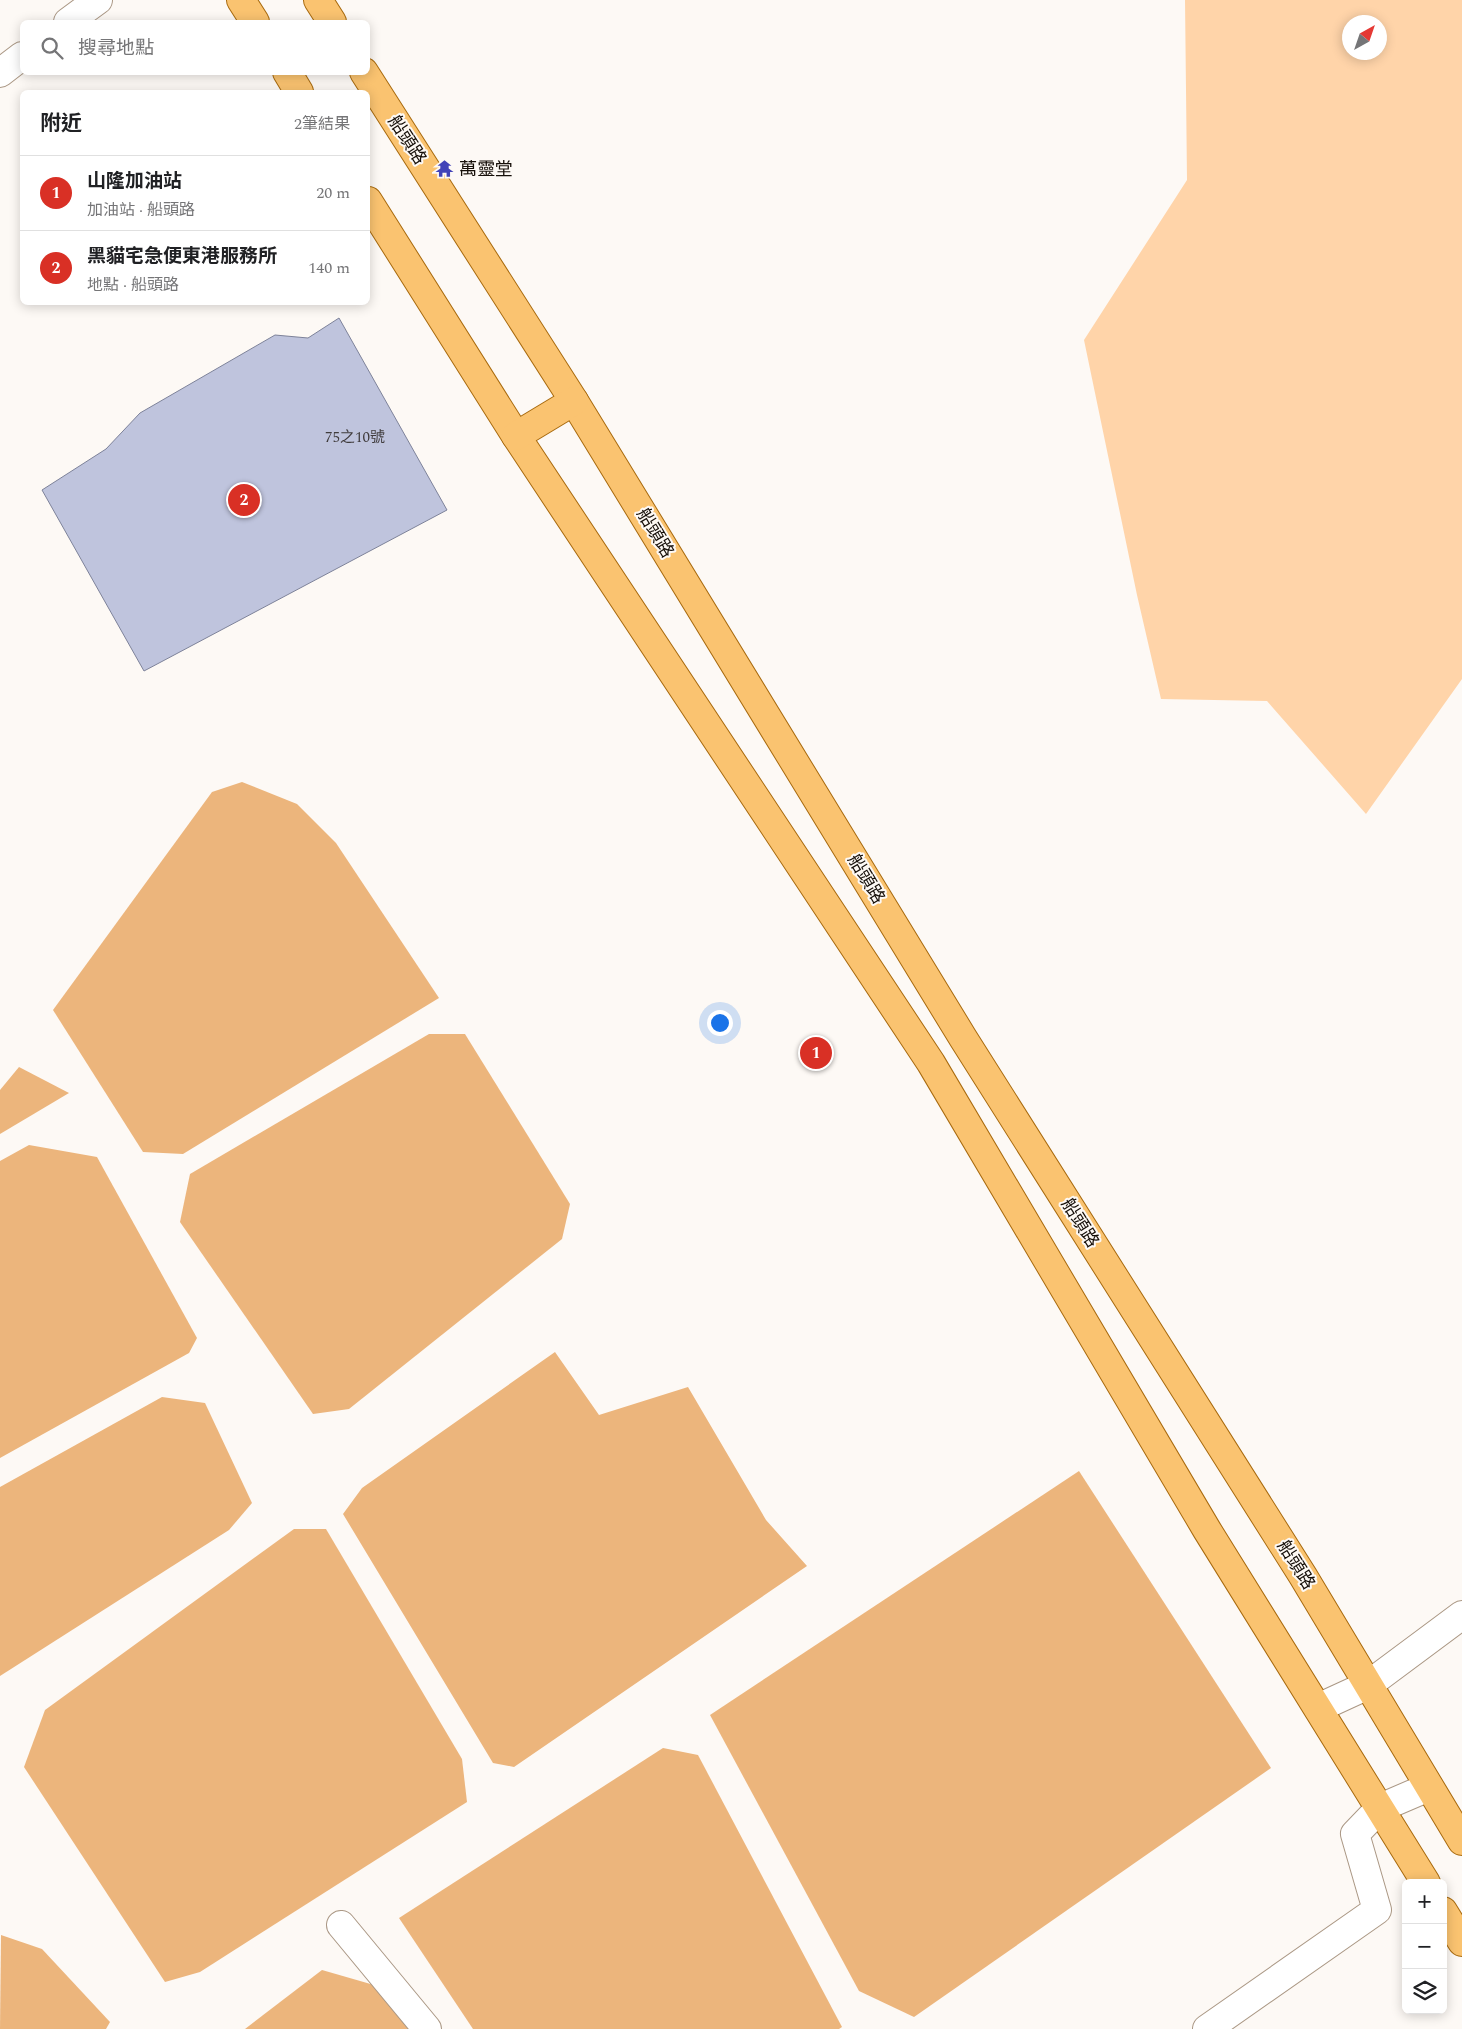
<!DOCTYPE html>
<html lang="zh-TW">
<meta charset="utf-8">
<style>
:root{--surface:#fff;--page:#f2f2f2;--text:#202124;--muted:#757577;--line:#e0e0e0;--accent:#d93025}
body{margin:0;font-family:Spectral,"Noto Sans TC",serif;background:var(--page);color:var(--text)}
.controls{position:absolute;right:15px;bottom:15px;display:grid;overflow:hidden;border-radius:8px;box-shadow:0 2px 12px #0003}
.controls button{width:45px;height:45px;display:grid;place-items:center;padding:0;border:0;border-bottom:1px solid var(--line);background:var(--surface);color:var(--text);font:25px sans-serif}
.compass{position:absolute;left:1342px;top:15px;width:45px;height:45px;border-radius:50%;background:var(--surface);box-shadow:0 2px 12px #0003;rotate:40deg}
.you{position:absolute;left:719px;top:1022px;width:18px;height:18px;margin:-12px;border:4px solid #fff;border-radius:50%;background:#1a73e8;box-shadow:0 0 0 8px #1a73e833}
.badge{display:grid;place-items:center;width:32px;height:32px;border-radius:50%;background:var(--accent);color:#fff;font-size:16px;font-weight:700}
.pin{position:absolute;translate:-50% -50%;border:2px solid #fff;box-shadow:0 1px 5px #0006}
.list{margin:0;padding:0;list-style:none}
h2{display:flex;justify-content:space-between;align-items:center;height:65px;margin:0;padding:0 20px;font-size:21px}
h2 small{font-size:16px;font-weight:400;color:var(--muted)}
.list li{display:grid;grid-template-columns:32px 1fr auto;gap:15px;align-items:center;box-sizing:border-box;height:75px;padding:0 20px;border-top:1px solid var(--line)}
.list b{display:block;font-size:19px;white-space:nowrap}
.list p{margin:0;font-size:16px;white-space:nowrap;color:var(--muted)}
.list em{font-size:16px;font-style:normal;color:var(--muted)}
.icon{flex:none;width:28px;height:28px;fill:none;stroke:currentColor;stroke-width:2;stroke-linecap:round;stroke-linejoin:round}
.map{position:relative;flex:none;width:1462px;height:2029px;overflow:hidden}
.search{position:absolute;background:var(--surface);box-shadow:0 2px 12px #0003;left:20px;top:20px;width:350px;height:55px;display:flex;align-items:center;gap:12px;box-sizing:border-box;padding:0 18px;border-radius:8px;color:var(--muted);font-size:19px}
.panel{position:absolute;background:var(--surface);box-shadow:0 2px 12px #0003;left:20px;top:90px;width:350px;height:215px;border-radius:8px}
.map>svg:first-child{display:block}
.green{fill:#ffd4a9;fill-rule:evenodd}
.forest{fill:#ecb57c}
.building{fill:#bfc4dd;stroke:#7d8299}
.lines{fill:none;stroke-linecap:round;stroke-linejoin:round}
.minor-casing{stroke:#ab9885;stroke-width:30}
.major-casing{stroke:#a86a0e;stroke-width:30}
.minor{stroke:#fff;stroke-width:28}
.major{stroke:#fac370;stroke-width:28}
.labels{text-anchor:middle;dominant-baseline:central;stroke-width:4;stroke-linejoin:round;paint-order:stroke}
.number-label{font-size:15px;fill:#403c3d}
.street-label{font-size:18px;fill:#150e08;stroke:#fdf9f5}
.poi-label{font-size:18px;fill:#150e08;stroke:#fdf9f5;text-anchor:start}
</style>
<div class="map">
<svg width="1462" height="2029" viewBox="0 0 1462 2029">
<rect width="100%" height="100%" fill="#fdf9f5"/>
<!-- green -->
<path class="green" d="M1185,0H1462V679L1366,814L1267,701L1161,699L1137,595L1084,340L1187,180ZM1350,22H1380V52H1350Z"/>
<!-- forest -->
<g class="forest">
<path d="M242,782L297,804L336,843L439,998L183,1154L143,1152L53,1010L212,792Z"/>
<path d="M429,1034H465L570,1204L562,1239L349,1409L313,1414L180,1222L190,1174Z"/>
<path d="M19,1067L69,1093L0,1134V1090Z"/>
<path d="M29,1145L97,1157L197,1338L189,1353L0,1458V1161Z"/>
<path d="M555,1352L599,1415L688,1387L766,1520L807,1566L514,1767L493,1763L343,1514L362,1488Z"/>
<path d="M162,1397L205,1403L252,1503L229,1530L0,1676V1487Z"/>
<path d="M1079,1471L1271,1768L914,2017L859,1991L710,1715Z"/>
<path d="M294,1529H326L462,1759L467,1802L200,1972L165,1982L24,1767L45,1710Z"/>
<path d="M663,1748L698,1755L842,2027L839,2029H473L399,1918Z"/>
<path d="M1,1935L42,1949L110,2022L106,2029H0Z"/>
<path d="M322,1970L374,1985L409,2029H245Z"/>
</g>
<!-- building -->
<path class="building" d="M339,318L447,510L144,671L42,490L106,449L140,413L275,335L308,338Z"/>
<g class="lines">
<defs>
<g id="minor">
<path d="M68,22L98,0"/>
<path d="M0,73L22,56"/>
<path d="M1318,1708L1368,1685L1462,1615"/>
<path d="M341,1925L427,2029"/>
<path d="M1207,2029L1377,1910L1355,1834L1380,1808L1429,1787"/>
</g>
<g id="major">
<path d="M241,0L255,22"/>
<path d="M318,0L332,22"/>
<path d="M287,72L299,92"/>
<path d="M364,72L574,401L963,1038L1303,1576L1462,1841"/>
<path d="M368,201L516,436L931,1063L1207,1530L1426,1883"/>
<path d="M516,436L574,401"/>
<path d="M1443,1911L1462,1942"/>
</g>
</defs>
<!-- minor casing -->
<use href="#minor" class="minor-casing"/>
<!-- major casing -->
<use href="#major" class="major-casing"/>
<!-- minor -->
<use href="#minor" class="minor"/>
<!-- major -->
<use href="#major" class="major"/>
</g>
<!-- icons -->
<defs>
<symbol id="temple-bare" viewBox="-9 -9 18 18"><path d="M0-6L5-2H3V0L6.5 2.5H4V6H1.5V3h-3V6H-4V2.5H-6.5L-3 0V-2H-5Z" fill="#4243b8" stroke="#fdf9f5" stroke-width="2.5" paint-order="stroke"/></symbol>
</defs>
<g fill-rule="evenodd">
<use href="#temple-bare" x="432" y="156" width="25" height="25"/>
</g>
<g class="labels">
<!-- number labels -->
<g class="number-label">
<text x="355" y="437">75之10號</text>
</g>
<!-- street labels -->
<g class="street-label">
<text transform="translate(407 140) rotate(57)">船頭路</text>
<text transform="translate(655 533) rotate(59)">船頭路</text>
<text transform="translate(866 879) rotate(59)">船頭路</text>
<text transform="translate(1080 1223) rotate(58)">船頭路</text>
<text transform="translate(1296 1565) rotate(58)">船頭路</text>
</g>
<!-- poi labels -->
<g class="poi-label">
<text x="459" y="169">萬靈堂</text>
</g>
</g>
</svg>
<div class="controls">
<button>+</button>
<button>−</button>
<button><svg class="icon" aria-label="layers" viewBox="0 0 24 24"><path d="M12 4l9 5-9 5-9-5zM3 14l9 5 9-5"/></svg></button>
</div>
<svg class="compass" viewBox="-18 -18 36 36"><path d="M0-13l5 13h-10z" fill="#e53935"/><path d="M0 13l5-13h-10z" fill="#757577"/></svg>
<div class="you"></div>
<div class="pin badge" style="left:816px;top:1053px">1</div>
<div class="pin badge" style="left:244px;top:500px">2</div>
<div class="search"><svg class="icon" aria-label="search" viewBox="0 0 24 24"><circle cx="10" cy="10" r="6"/><path d="M15 15l6 6"/></svg>搜尋地點</div>
<section class="panel">
<h2>附近<small>2筆結果</small></h2>
<ul class="list">
<li><span class="badge">1</span><div><b>山隆加油站</b><p>加油站 · 船頭路</p></div><em>20 m</em></li>
<li><span class="badge">2</span><div><b>黑貓宅急便東港服務所</b><p>地點 · 船頭路</p></div><em>140 m</em></li>
</ul>
</section>
</div>
